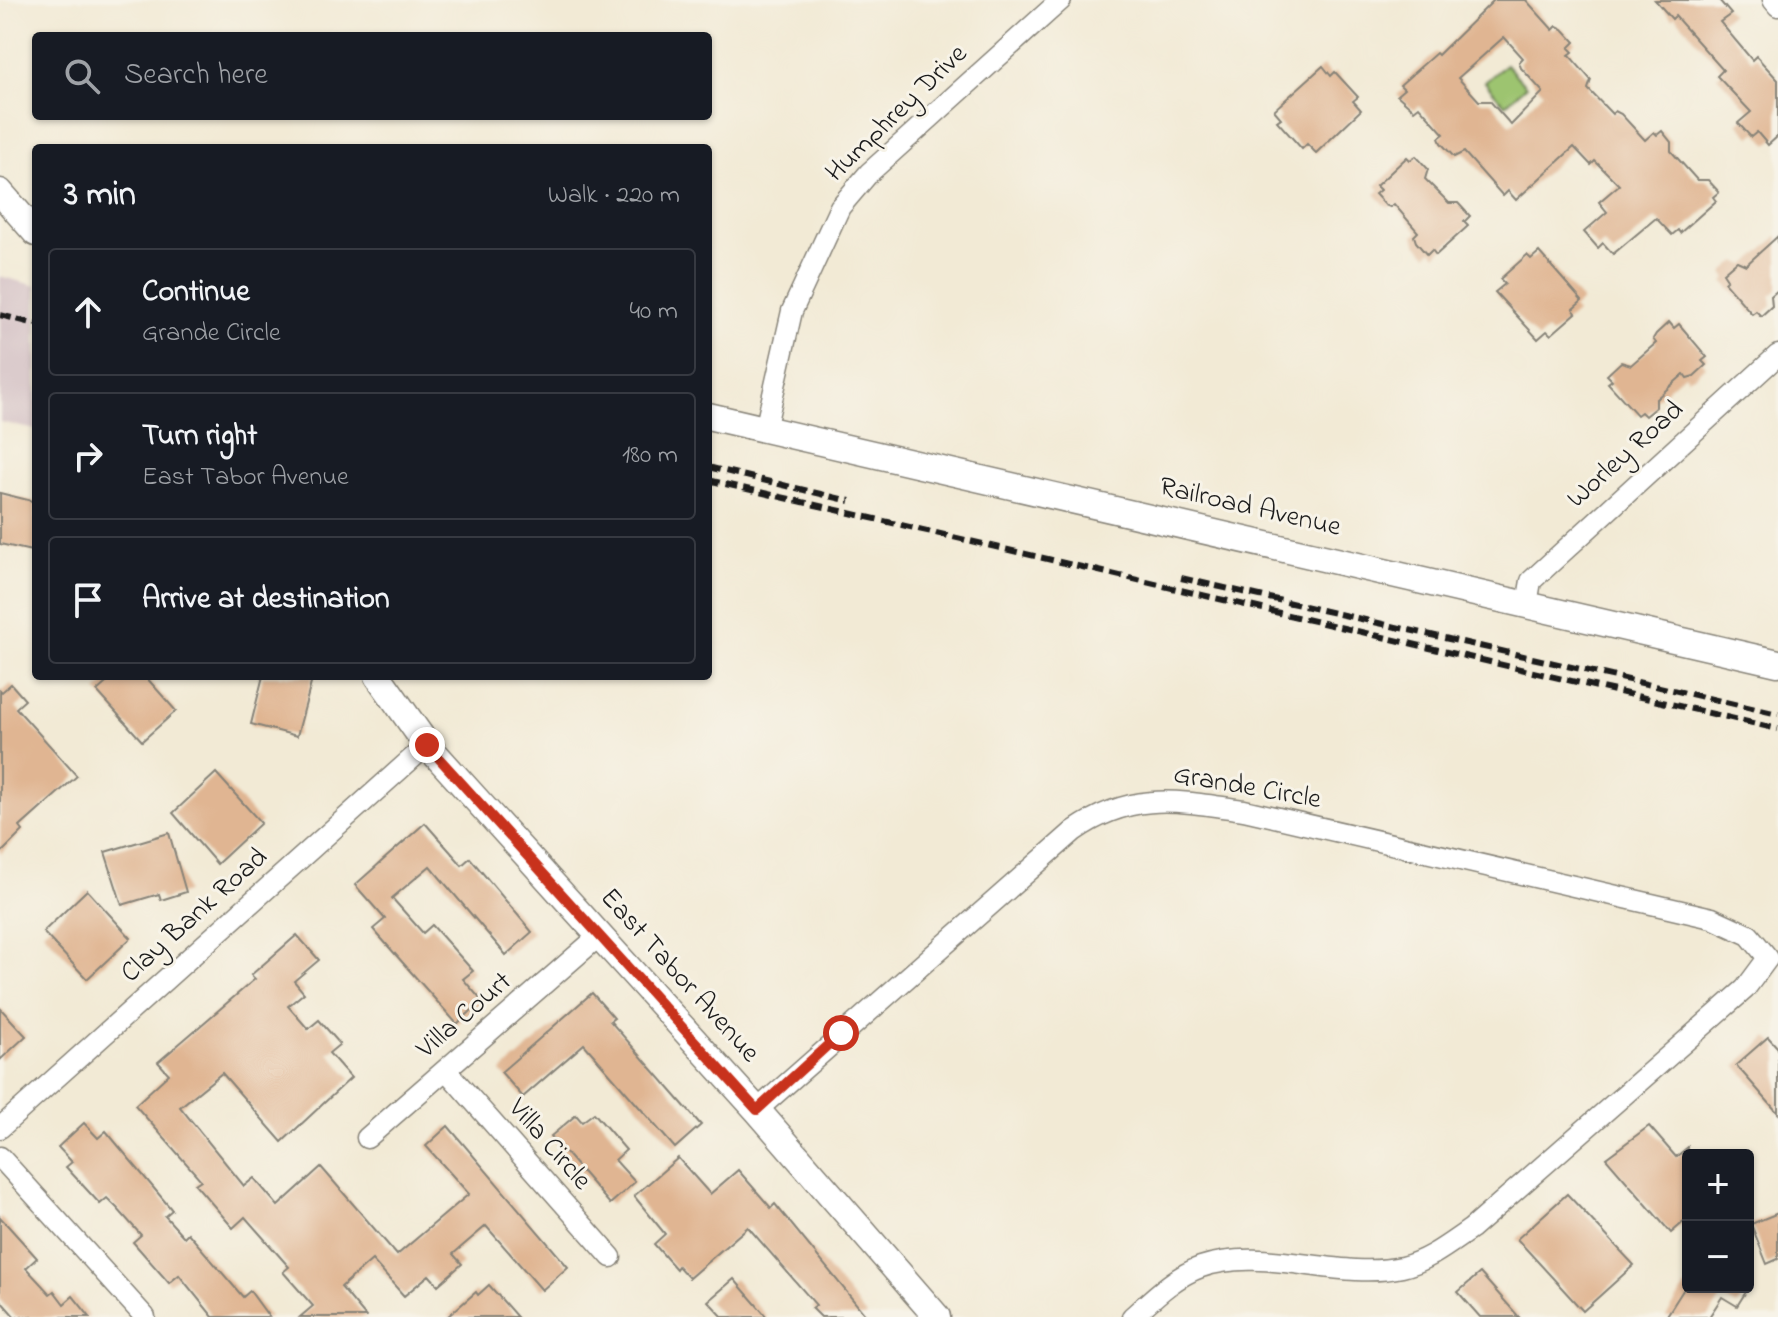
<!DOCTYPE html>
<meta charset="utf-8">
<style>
:root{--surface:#171b24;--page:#20242c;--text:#f1f3f6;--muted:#9ea1a6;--line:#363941}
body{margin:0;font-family:"Indie Flower",sans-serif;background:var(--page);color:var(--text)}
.controls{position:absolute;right:24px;bottom:24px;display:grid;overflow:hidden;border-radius:8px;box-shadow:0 2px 6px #0004}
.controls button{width:72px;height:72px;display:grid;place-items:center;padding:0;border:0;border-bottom:2px solid var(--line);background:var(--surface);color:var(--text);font:40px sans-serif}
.stop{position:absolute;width:24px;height:24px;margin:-18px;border:6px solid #c8321e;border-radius:50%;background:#fff}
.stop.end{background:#c8321e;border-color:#fff;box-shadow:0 2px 8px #0008}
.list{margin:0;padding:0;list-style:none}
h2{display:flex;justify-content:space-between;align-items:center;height:104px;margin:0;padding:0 32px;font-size:34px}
h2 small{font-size:26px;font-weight:400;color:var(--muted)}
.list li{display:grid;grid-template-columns:52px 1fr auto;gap:24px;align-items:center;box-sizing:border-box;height:128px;margin:0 16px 16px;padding:0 16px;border:2px solid var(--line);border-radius:8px}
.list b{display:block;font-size:30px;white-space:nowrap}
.list p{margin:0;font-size:26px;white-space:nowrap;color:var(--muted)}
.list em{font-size:26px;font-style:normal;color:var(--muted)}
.icon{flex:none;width:44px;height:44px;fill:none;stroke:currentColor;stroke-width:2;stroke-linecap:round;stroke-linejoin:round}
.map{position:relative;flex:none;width:1778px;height:1317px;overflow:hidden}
.search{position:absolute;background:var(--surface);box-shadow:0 2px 6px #0004;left:32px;top:32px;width:680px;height:88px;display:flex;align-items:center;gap:20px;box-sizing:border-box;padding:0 28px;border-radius:8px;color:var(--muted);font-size:30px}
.panel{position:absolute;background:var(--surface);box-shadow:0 2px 6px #0004;left:32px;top:144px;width:680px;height:536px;border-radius:8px}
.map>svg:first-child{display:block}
.railway{fill:#d2bec3}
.park{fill:#9dc46f;stroke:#5c7046;stroke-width:2}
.building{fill:#e0b592;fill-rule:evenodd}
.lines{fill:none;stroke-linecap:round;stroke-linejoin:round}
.minor-casing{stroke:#878378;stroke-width:23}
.major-casing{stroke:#878378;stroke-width:29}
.minor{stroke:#fff;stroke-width:20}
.major{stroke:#fff;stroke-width:26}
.rail{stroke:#1c1c1c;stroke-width:6;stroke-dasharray:12 6;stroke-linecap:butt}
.route{stroke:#c8321e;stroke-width:10}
.labels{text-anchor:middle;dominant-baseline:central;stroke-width:6;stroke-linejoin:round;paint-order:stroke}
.street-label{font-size:28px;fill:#1c1c1c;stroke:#f7f3e8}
</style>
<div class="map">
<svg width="1778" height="1317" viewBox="0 0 1778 1317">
<rect width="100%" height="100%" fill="#f7f3e8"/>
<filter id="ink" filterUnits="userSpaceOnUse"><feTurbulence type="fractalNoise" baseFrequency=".0125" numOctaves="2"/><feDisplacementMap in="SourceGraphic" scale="16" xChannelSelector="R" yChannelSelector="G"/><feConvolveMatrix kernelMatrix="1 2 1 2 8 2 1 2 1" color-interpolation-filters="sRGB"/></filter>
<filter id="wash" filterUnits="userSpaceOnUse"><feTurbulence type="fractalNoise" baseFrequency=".006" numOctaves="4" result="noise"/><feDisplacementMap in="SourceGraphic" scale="32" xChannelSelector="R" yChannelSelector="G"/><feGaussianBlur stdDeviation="1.8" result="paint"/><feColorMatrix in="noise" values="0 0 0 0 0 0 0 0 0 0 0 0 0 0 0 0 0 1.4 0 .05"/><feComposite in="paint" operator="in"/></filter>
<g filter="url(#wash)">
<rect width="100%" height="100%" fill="#f2ead5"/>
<!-- railway -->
<path class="railway" d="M0,276L36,286V430L0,422Z"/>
<!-- park -->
<path class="park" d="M1506,64L1526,86L1505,105L1485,82Z"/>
<g id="blocks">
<!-- building -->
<g class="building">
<path d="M1494,0H1526L1553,30L1557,26L1563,29L1575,42L1569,48L1573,52L1569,55L1591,80L1588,89L1612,114L1615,111L1621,114L1645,140L1654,132L1657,135L1662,131L1671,142V151L1697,180H1708L1719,192L1713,197L1716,201L1680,233L1678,230L1672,235L1656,218L1613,254L1603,243L1598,248L1584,232L1607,212L1599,202L1619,185L1595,161L1591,165L1574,147L1516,200L1508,191L1503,196L1464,152L1454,157L1441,143L1439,138L1444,134L1419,106L1414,110L1397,95L1404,89L1400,85L1436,53L1438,55ZM1504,37L1523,58L1519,62L1521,68L1543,92L1511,125L1490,101H1479L1458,78Z"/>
<path d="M1655,0H1719L1731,14L1720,22L1752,60L1756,56L1778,80V136L1768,145L1757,132L1751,137L1738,123L1751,112L1717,76L1723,70L1675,16L1672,19Z"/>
<path d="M1323,66L1331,76L1335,72L1358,97L1353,101L1361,110L1316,153L1307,144L1302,149L1277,121L1281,118L1274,110Z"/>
<path d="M1416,156L1428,169L1425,179L1449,203H1458L1470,216L1464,222L1468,226L1436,255L1432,250L1427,255L1416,242L1414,236L1418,232L1394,204L1390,207L1385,205L1375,194L1380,190L1376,186L1407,157L1410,160Z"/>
<path d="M1778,236V290L1771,296L1772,306L1761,316L1756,311L1752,314L1724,282L1727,279L1723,273L1737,261L1746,265Z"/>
<path d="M1539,252L1582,301L1573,309L1576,313L1551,335L1547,331L1538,339L1495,292L1505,284L1500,279L1527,255L1531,259Z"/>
<path d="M1669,322L1674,328L1679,324L1707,357L1702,361L1706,365L1694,376L1687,378L1684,374L1656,399V407L1645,416L1641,412L1637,415L1608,383L1612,380L1607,375L1621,362L1631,365L1656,343L1653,339L1656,334Z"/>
<path d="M0,493L36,502V552L0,544Z"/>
<path d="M114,676H145L176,711L142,741L97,691Z"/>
<path d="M263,676H313L297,736L251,724Z"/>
<path d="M11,684L25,700L16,708L77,776L20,827L23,831L0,854V690L2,692Z"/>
<path d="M216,773L261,823L217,864L173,813Z"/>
<path d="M425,823L462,865L470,858L532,932L506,955L430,866L392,898L423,933L432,925L473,971L463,979L482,1001L457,1024L373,929L385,919L355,885Z"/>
<path d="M169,833L186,892L161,900L159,894L122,905L105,852Z"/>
<path d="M87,890L131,938L87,979L43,932Z"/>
<path d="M297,935L319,960L294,981L304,993L288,1006L308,1029L319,1020L340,1044L329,1053L351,1078L282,1142L222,1073L180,1107L244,1186L254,1178L278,1206L321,1167L397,1255L469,1194L426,1146L448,1126L568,1267L542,1290L486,1226L453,1254L462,1264L438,1285L429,1275L404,1296L372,1260L341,1287L366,1317H300L313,1306L283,1272L289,1267L245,1217L233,1228L195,1184L201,1180L135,1105L169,1074L158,1062L255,979L251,975Z"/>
<path d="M592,993L614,1018L610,1021L701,1125L675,1148L584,1044L523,1097L501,1072Z"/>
<path d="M0,1008L26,1036L0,1060Z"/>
<path d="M1768,1037L1778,1048V1113L1736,1065Z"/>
<path d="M594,1113L626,1150L615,1160L635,1182L610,1204L551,1136L576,1115L582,1122Z"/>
<path d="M84,1123L98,1138L106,1131L172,1210L165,1216L184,1237L188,1233L243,1297L250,1291L269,1317H213L179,1275L169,1283L133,1242L141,1235L117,1208L107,1198L100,1204L66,1167L72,1162L58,1147Z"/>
<path d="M1649,1126L1676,1157L1688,1147V1218L1671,1233L1606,1158Z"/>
<path d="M678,1158L710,1194L738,1170L771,1208L775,1204L867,1317H821L812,1308L816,1305L748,1227L689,1278L678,1266L676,1269L654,1244L665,1234L634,1196Z"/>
<path d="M1567,1194L1634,1265L1583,1311L1517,1239Z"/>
<path d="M1778,1213V1259L1767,1264L1751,1224Z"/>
<path d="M0,1217L37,1258L26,1268L50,1294L54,1291L64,1304L73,1296L90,1317H15L0,1300Z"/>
<path d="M1480,1273L1519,1317H1480L1458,1292Z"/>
<path d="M734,1279L767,1317H723L708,1301Z"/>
<path d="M489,1285L517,1317H447L476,1292L478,1295Z"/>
<path d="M1685,1287H1749L1737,1306L1722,1297L1709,1317H1666Z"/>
</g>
</g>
</g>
<g filter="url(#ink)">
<use href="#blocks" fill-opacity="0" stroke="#878378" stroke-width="2"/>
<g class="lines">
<defs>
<g id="minor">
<path d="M1773,0L1778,6"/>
<path d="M765,430L792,311L840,207L869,173L1061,0"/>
<path d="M1527,604L1531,581L1778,355"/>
<path d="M446,1070L611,1257"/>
<path d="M757,1110L1074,831C1132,790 1179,801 1244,810L1712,918L1749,935L1768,958L1745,989L1471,1229C1449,1244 1428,1261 1402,1267C1337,1281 1265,1245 1201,1267C1175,1276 1152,1299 1132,1317"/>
<path d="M0,1128L427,745"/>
<path d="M367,1138L599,936"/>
<path d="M0,1157L145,1317"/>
</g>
<g id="major">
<path d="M0,192L36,233"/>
<path d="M708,416L1778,663"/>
<path d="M378,676L427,745L757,1110L937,1317"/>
</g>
</defs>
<!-- minor casing -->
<use href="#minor" class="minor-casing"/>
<!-- major casing -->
<use href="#major" class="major-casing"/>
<!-- minor -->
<use href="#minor" class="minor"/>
<!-- major -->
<use href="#major" class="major"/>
<!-- rail -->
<g class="rail">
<path d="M0,315L36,324"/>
<path d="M708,467L850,501"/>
<path d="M708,480L1778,729"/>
<path d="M1181,578L1778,714"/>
</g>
</g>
</g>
<g class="lines" filter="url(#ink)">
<!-- route -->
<path class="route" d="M427,745L757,1110L841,1033"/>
</g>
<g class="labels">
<!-- street labels -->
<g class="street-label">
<text transform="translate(897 114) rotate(-44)">Humphrey Drive</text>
<text transform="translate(1626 455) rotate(-42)">Worley Road</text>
<text transform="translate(1250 508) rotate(13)">Railroad Avenue</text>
<text transform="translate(1247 788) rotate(10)">Grande Circle</text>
<text transform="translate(195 916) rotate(-42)">Clay Bank Road</text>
<text transform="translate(679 976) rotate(48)">East Tabor Avenue</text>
<text transform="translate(465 1016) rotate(-41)">Villa Court</text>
<text transform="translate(549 1145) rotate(49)">Villa Circle</text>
</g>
</g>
</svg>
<div class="controls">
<button>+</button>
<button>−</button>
</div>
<div class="stop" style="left:841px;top:1033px"></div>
<div class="stop end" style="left:427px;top:745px"></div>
<div class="search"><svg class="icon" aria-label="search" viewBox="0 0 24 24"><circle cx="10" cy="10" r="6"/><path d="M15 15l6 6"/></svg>Search here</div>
<section class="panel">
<h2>3 min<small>Walk · 220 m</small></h2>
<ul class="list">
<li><svg class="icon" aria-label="ahead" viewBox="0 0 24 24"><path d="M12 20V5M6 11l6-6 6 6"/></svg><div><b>Continue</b><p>Grande Circle</p></div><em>40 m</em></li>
<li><svg class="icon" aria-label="right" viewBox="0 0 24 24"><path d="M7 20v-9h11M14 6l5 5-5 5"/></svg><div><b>Turn right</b><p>East Tabor Avenue</p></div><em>180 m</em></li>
<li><svg class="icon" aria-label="arrive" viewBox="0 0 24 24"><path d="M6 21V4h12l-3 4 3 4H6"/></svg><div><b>Arrive at destination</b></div></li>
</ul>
</section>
</div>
